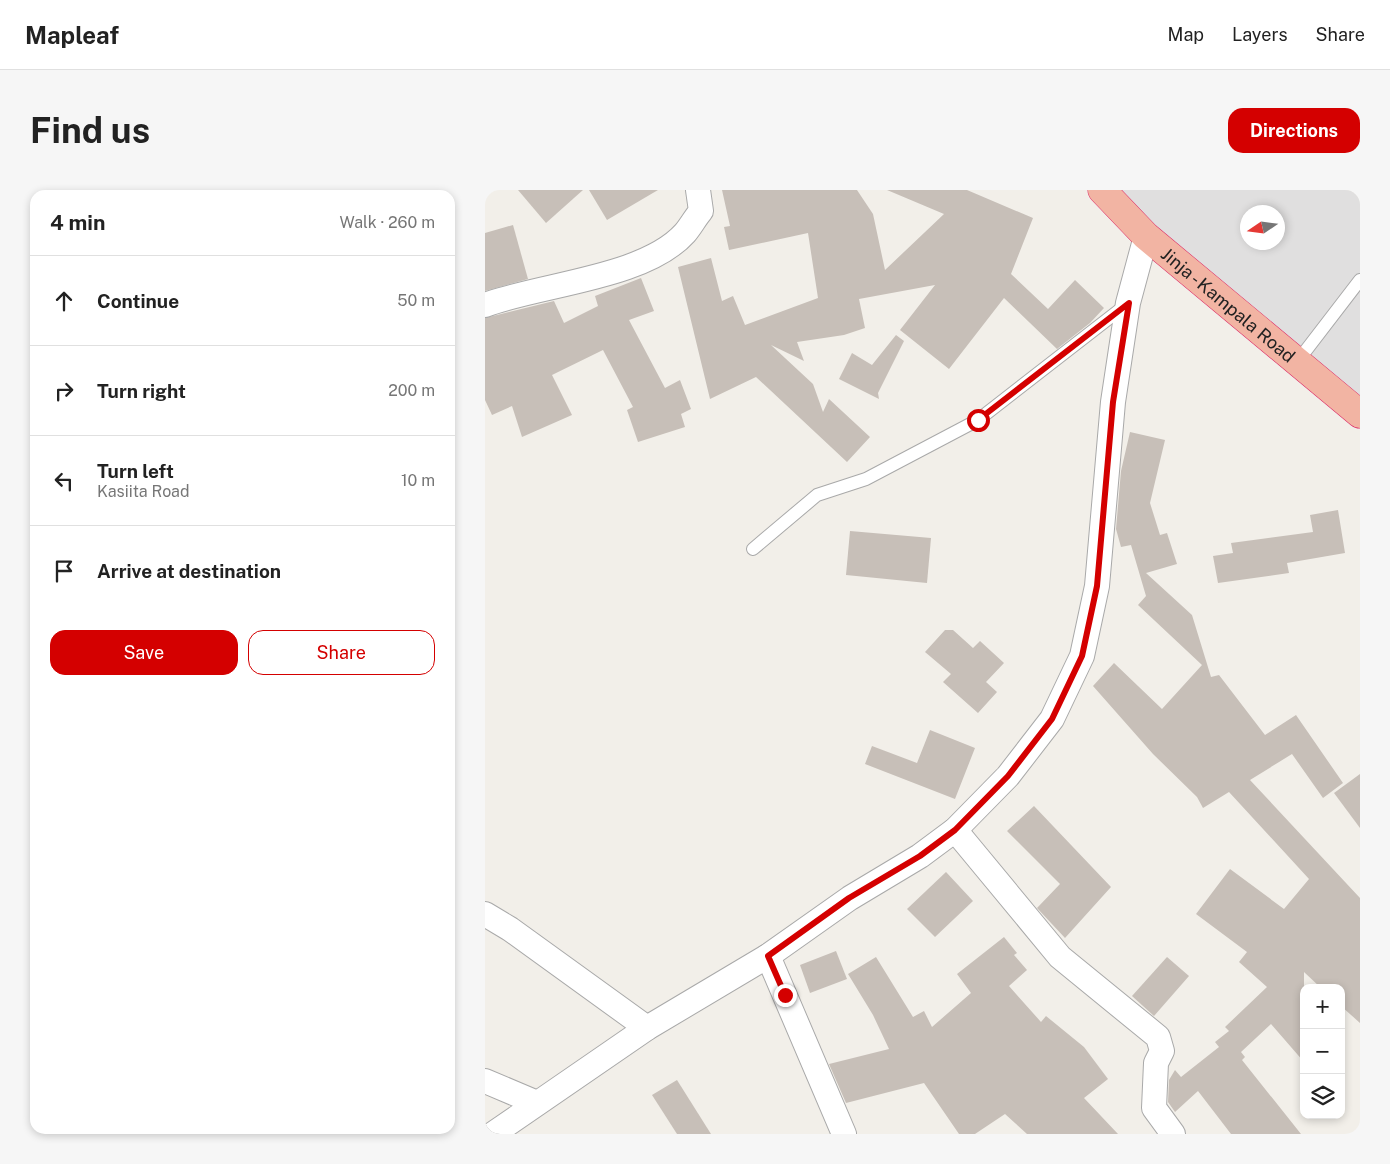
<!DOCTYPE html>
<meta charset="utf-8">
<style>
:root{--surface:#fff;--page:#f6f6f6;--text:#222;--muted:#767676;--line:#e0e0e0;--accent:#d40000}
body{margin:0;font-family:"Public Sans",sans-serif;background:var(--page);color:var(--text)}
.controls{position:absolute;right:15px;bottom:15px;display:grid;overflow:hidden;border-radius:10px;box-shadow:0 2px 8px #0003}
.controls button{width:45px;height:45px;display:grid;place-items:center;padding:0;border:0;border-bottom:1px solid var(--line);background:var(--surface);color:var(--text);font:25px sans-serif}
.compass{position:absolute;left:755px;top:15px;width:45px;height:45px;border-radius:50%;background:var(--surface);box-shadow:0 2px 8px #0003;rotate:257deg}
.stop{position:absolute;width:15px;height:15px;margin:-11px;border:4px solid #d40000;border-radius:50%;background:#fff}
.stop.end{background:#d40000;border-color:#fff;box-shadow:0 1px 5px #0008}
.list{margin:0;padding:0;list-style:none}
h2{display:flex;justify-content:space-between;align-items:center;height:65px;margin:0;padding:0 20px;font-size:21px}
h2 small{font-size:16px;font-weight:400;color:var(--muted)}
.list li{display:grid;grid-template-columns:32px 1fr auto;gap:15px;align-items:center;box-sizing:border-box;height:90px;padding:0 20px;border-top:1px solid var(--line)}
.list b{display:block;font-size:19px;white-space:nowrap}
.list p{margin:0;font-size:16px;white-space:nowrap;color:var(--muted)}
.list em{font-size:16px;font-style:normal;color:var(--muted)}
.actions{display:flex;gap:10px;padding:15px 20px}
.actions a{flex:1;padding:11px 0;border:1px solid var(--accent);border-radius:15px;text-align:center;font-size:18px;color:var(--accent)}
.actions .main{background:var(--accent);color:#fff}
.icon{flex:none;width:28px;height:28px;fill:none;stroke:currentColor;stroke-width:2;stroke-linecap:round;stroke-linejoin:round}
.map{position:relative;flex:none;width:875px;height:944px;overflow:hidden;border-radius:15px}
header{display:flex;align-items:center;gap:30px;box-sizing:border-box;height:70px;padding:0 25px;background:var(--surface);border-bottom:1px solid var(--line)}
header strong{font-size:24px}
nav{display:flex;gap:28px;margin-inline-start:auto;font-size:18px}
.intro{display:flex;align-items:center;justify-content:space-between;box-sizing:border-box;height:120px;padding:0 30px}
h1{margin:0;font-size:35px}
.button{padding:12px 22px;border-radius:15px;background:var(--accent);color:#fff;font-size:18px;font-weight:700}
main{display:flex;gap:30px;padding:0 30px}
aside{flex:1;background:var(--surface);border-radius:15px;box-shadow:0 2px 8px #0003}
.map>svg:first-child{display:block}
.residential{fill:#e0dfdf;fill-rule:evenodd}
.building{fill:#c7bfb8}
.lines{fill:none;stroke-linecap:round;stroke-linejoin:round}
.service-casing{stroke:#a9a9a9;stroke-width:14}
.minor-casing{stroke:#a9a9a9;stroke-width:26}
.trunk-casing{stroke:#dc2a67;stroke-width:29}
.service{stroke:#fff;stroke-width:12}
.minor{stroke:#fff;stroke-width:24}
.trunk{stroke:#f2b4a3;stroke-width:28}
.route{stroke:#d40000;stroke-width:6}
.labels{text-anchor:middle;dominant-baseline:central;stroke-width:5;stroke-linejoin:round;paint-order:stroke}
.street-label{font-size:18px;fill:#222;stroke:#fff}
</style>
<header>
<strong>Mapleaf</strong>
<nav><a>Map</a><a>Layers</a><a>Share</a></nav>
</header>
<div class="intro"><h1>Find us</h1><a class="button">Directions</a></div>
<main>
<aside>
<h2>4 min<small>Walk · 260 m</small></h2>
<ul class="list">
<li><svg class="icon" aria-label="ahead" viewBox="0 0 24 24"><path d="M12 20V5M6 11l6-6 6 6"/></svg><div><b>Continue</b></div><em>50 m</em></li>
<li><svg class="icon" aria-label="right" viewBox="0 0 24 24"><path d="M7 20v-9h11M14 6l5 5-5 5"/></svg><div><b>Turn right</b></div><em>200 m</em></li>
<li><svg class="icon" aria-label="left" viewBox="0 0 24 24"><path d="M17 20v-9H6M10 6l-5 5 5 5"/></svg><div><b>Turn left</b><p>Kasiita Road</p></div><em>10 m</em></li>
<li><svg class="icon" aria-label="arrive" viewBox="0 0 24 24"><path d="M6 21V4h12l-3 4 3 4H6"/></svg><div><b>Arrive at destination</b></div></li>
</ul>
<div class="actions"><a class="main">Save</a><a>Share</a></div>
</aside>
<div class="map">
<svg width="875" height="944" viewBox="0 0 875 944">
<rect width="100%" height="100%" fill="#f2efe9"/>
<!-- residential -->
<path class="residential" d="M617,0H875V223ZM762,22H792V52H762Z"/>
<!-- building -->
<g class="building">
<path d="M33,0H98L61,33Z"/>
<path d="M104,0H173L122,30Z"/>
<path d="M237,0H372L388,24L400,80L459,24L402,0H482L548,28L526,84L563,119L590,90L619,118L605,133L572,159L519,108L464,179L415,140L450,95L374,109L380,138L359,145L312,152L319,171L286,155L328,194L338,222L344,209L385,247L362,272L271,187L225,209L193,77L226,68L237,111L248,106L260,135L333,108L323,43L244,60L239,37L245,36Z"/>
<path d="M28,35L43,89L0,101V43Z"/>
<path d="M156,88L169,121L144,130L180,198L195,190L206,219L196,224L200,237L153,252L142,220L148,217L118,160L67,185L87,225L37,247L27,216L7,225L0,210V128L69,111L79,133L113,116L110,106Z"/>
<path d="M411,145L419,151L393,203L394,209L354,189L367,163L387,175Z"/>
<path d="M645,242L680,250L665,313L675,345L682,343L692,374L661,383L707,425L726,487L734,485L780,545L811,525L858,593L838,608L807,564L765,590L875,708V833L856,816V798H836L819,782V872L786,834L756,862L760,867L757,870L816,944H746L713,901L690,922L683,912L684,890L690,880L696,887L734,857L730,852L744,841L740,837L782,797L754,772L762,762L711,724L745,679L799,719L824,689L744,602L718,618L712,607L668,564L608,496L629,473L677,519L717,475L653,415L661,406L646,355L636,357L631,339L636,281Z"/>
<path d="M853,320L860,363L802,373L804,383L733,393L728,366L748,363L746,353L828,342L825,325Z"/>
<path d="M365,341L446,348L442,393L361,385Z"/>
<path d="M460,440H468L488,458L495,451L519,473L501,492L512,502L493,523L458,492L466,484L440,462Z"/>
<path d="M445,540L490,558L470,609L380,574L387,556L432,573Z"/>
<path d="M875,584V638L849,603Z"/>
<path d="M549,616L626,697L580,748L552,718L575,694L522,641Z"/>
<path d="M461,682L488,711L450,747L422,719Z"/>
<path d="M519,747L532,763L529,765L542,780L524,796L556,832L561,826L599,857L623,889L599,908L633,944H542L520,924L490,944H474L439,893L361,913L344,874L404,859L388,825L363,784L391,767L428,827L439,821L447,837L486,803L472,784Z"/>
<path d="M351,761L362,789L325,803L315,775Z"/>
<path d="M682,767L704,786L669,826L647,806Z"/>
<path d="M192,890L226,944H192L167,905Z"/>
</g>
<g class="lines">
<defs>
<g id="service">
<path d="M812,172L875,90"/>
<path d="M268,359L332,305L381,289L493,230L641,115"/>
</g>
<g id="minor">
<path d="M0,115C56,94 160,88 200,43C206,36 210,28 216,21L213,0"/>
<path d="M470,640L575,767L673,847L677,861L671,873L669,918L688,944"/>
<path d="M0,724L25,739L162,838"/>
<path d="M283,766L359,944"/>
<path d="M0,891L52,913"/>
<path d="M8,944L162,838L283,766L365,708L435,666L470,640L523,586L567,529L597,466L612,396L628,212L643,113L661,46"/>
</g>
<g id="trunk">
<path id="s1" d="M617,0L661,46L875,224"/>
</g>
</defs>
<!-- service casing -->
<use href="#service" class="service-casing"/>
<!-- minor casing -->
<use href="#minor" class="minor-casing"/>
<!-- trunk casing -->
<use href="#trunk" class="trunk-casing"/>
<!-- service -->
<use href="#service" class="service"/>
<!-- minor -->
<use href="#minor" class="minor"/>
<!-- trunk -->
<use href="#trunk" class="trunk"/>
</g>
<g class="lines">
<!-- route -->
<path class="route" d="M300,805L283,766L364,708L435,666L470,640L523,586L567,529L597,466L612,396L628,212L644,113L493,230"/>
</g>
<g class="labels">
<!-- street labels -->
<g class="street-label">
<text stroke="none"><textPath href="#s1" startOffset="171">Jinja - Kampala Road</textPath></text>
</g>
</g>
</svg>
<div class="controls">
<button>+</button>
<button>−</button>
<button><svg class="icon" aria-label="layers" viewBox="0 0 24 24"><path d="M12 4l9 5-9 5-9-5zM3 14l9 5 9-5"/></svg></button>
</div>
<svg class="compass" viewBox="-18 -18 36 36"><path d="M0-13l5 13h-10z" fill="#e53935"/><path d="M0 13l5-13h-10z" fill="#767676"/></svg>
<div class="stop" style="left:493px;top:230px"></div>
<div class="stop end" style="left:300px;top:805px"></div>
</div>
</main>
